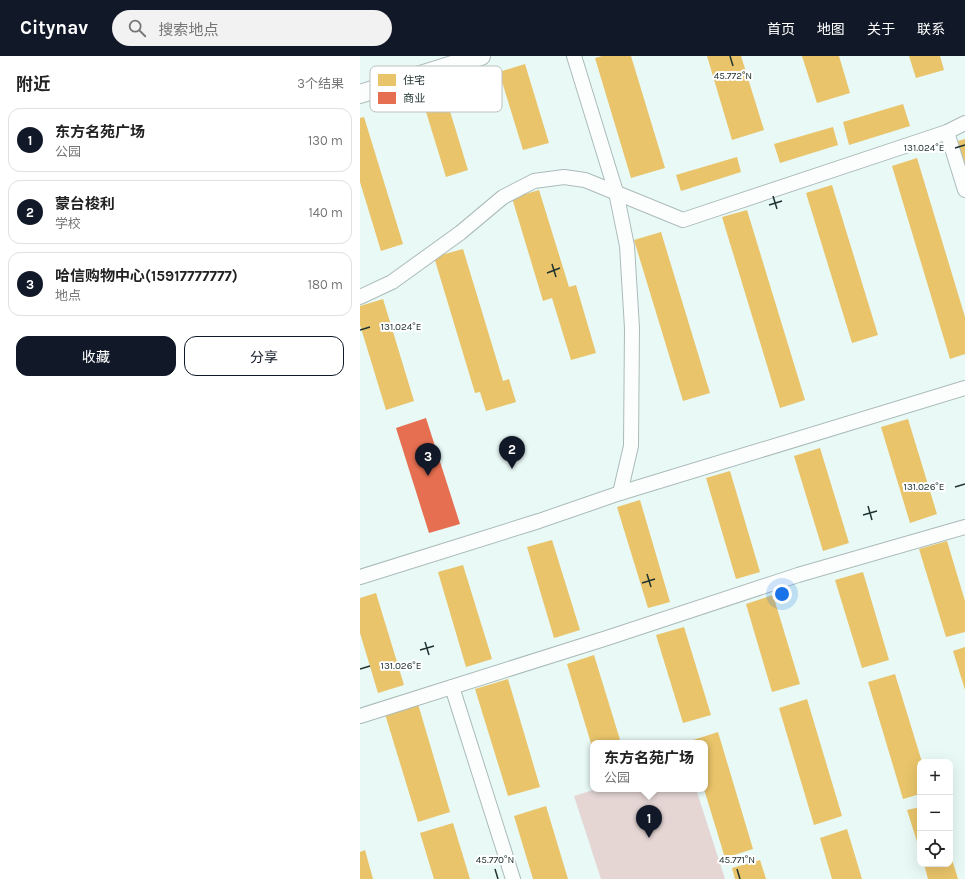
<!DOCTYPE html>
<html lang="zh">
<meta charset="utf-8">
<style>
:root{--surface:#fff;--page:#f2f2f2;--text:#222;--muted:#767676;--line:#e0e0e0;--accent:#111827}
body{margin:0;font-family:Karla,"Noto Sans SC",sans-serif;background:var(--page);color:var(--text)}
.controls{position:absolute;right:12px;bottom:12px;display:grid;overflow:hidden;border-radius:8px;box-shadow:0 4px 16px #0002}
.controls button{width:36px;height:36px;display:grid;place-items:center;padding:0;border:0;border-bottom:1px solid var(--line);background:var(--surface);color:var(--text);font:20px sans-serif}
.you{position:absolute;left:422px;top:538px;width:14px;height:14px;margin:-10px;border:3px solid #fff;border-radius:50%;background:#1a73e8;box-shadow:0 0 0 6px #1a73e833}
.badge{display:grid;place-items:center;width:26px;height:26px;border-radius:50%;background:var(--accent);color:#fff;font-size:13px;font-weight:700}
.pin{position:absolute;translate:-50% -33px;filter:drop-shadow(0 1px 2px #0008)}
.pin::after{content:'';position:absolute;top:21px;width:14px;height:12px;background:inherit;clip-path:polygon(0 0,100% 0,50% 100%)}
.popup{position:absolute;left:230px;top:684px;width:118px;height:52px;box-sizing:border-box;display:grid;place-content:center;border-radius:8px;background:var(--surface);filter:drop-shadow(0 1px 3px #0005);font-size:13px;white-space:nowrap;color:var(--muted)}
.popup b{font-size:15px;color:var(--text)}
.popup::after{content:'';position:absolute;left:50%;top:100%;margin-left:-8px;border:8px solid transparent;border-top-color:var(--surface)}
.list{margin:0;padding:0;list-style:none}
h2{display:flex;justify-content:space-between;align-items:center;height:52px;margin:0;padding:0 16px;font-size:17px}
h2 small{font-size:13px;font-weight:400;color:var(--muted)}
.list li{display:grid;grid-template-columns:26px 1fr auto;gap:12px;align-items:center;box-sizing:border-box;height:64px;margin:0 8px 8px;padding:0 8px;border:1px solid var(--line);border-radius:12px}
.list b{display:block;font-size:15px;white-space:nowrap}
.list p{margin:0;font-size:13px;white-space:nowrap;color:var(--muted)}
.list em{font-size:13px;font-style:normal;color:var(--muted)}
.actions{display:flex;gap:8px;padding:12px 16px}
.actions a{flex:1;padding:9px 0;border:1px solid var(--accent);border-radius:12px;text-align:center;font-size:14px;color:var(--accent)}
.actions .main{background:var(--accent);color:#fff}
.icon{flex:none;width:22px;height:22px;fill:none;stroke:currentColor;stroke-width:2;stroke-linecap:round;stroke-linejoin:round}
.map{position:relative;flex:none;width:605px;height:823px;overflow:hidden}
header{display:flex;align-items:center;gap:24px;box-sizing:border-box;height:56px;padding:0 20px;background:var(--accent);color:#fff}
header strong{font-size:19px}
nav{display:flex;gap:22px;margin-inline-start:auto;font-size:14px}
.search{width:280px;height:36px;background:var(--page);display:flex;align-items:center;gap:10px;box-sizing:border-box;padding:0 14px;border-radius:22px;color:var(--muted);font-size:15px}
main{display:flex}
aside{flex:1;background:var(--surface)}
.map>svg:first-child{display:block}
.green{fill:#e5d6d4}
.homes{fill:#e9c46a}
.shops{fill:#e76f51}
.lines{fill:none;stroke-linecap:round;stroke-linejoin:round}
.minor-casing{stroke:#abbbb9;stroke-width:16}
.tertiary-casing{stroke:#abbbb9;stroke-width:20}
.minor{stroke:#fcfefe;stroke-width:14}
.tertiary{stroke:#fcfefe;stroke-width:18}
.ticks{fill:none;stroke:#203331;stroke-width:1.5}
.key{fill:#fff;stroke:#bcc2c1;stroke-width:1}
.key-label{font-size:11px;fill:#203331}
.ticks-label{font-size:10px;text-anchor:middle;fill:#203331;stroke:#fff;stroke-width:4;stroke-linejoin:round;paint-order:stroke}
</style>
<header>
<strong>Citynav</strong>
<div class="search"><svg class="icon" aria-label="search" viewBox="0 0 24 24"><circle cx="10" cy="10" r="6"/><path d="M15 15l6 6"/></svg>搜索地点</div>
<nav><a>首页</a><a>地图</a><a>关于</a><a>联系</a></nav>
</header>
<main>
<aside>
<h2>附近<small>3个结果</small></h2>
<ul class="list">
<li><span class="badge">1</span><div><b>东方名苑广场</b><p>公园</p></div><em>130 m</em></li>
<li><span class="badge">2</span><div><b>蒙台梭利</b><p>学校</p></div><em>140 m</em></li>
<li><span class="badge">3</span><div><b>哈信购物中心(15917777777)</b><p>地点</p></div><em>180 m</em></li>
</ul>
<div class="actions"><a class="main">收藏</a><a>分享</a></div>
</aside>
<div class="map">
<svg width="605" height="823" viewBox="0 0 605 823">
<rect width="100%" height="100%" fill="#e8f9f6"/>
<!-- green -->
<path class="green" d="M237,733H336L365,823H241L214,740Z"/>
<!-- homes -->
<g class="homes">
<path d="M242,0H271L305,112L271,122L235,2Z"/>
<path d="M347,0H381L404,74L372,84Z"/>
<path d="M442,0H479L490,37L457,47Z"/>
<path d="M549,0H580L584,14L556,22Z"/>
<path d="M165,8L189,87L163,94L139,16Z"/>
<path d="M85,39L108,114L86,121L63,46Z"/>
<path d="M543,48L550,70L489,89L483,66Z"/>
<path d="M4,61L43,188L21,195L0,126V62Z"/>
<path d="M473,71L478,89L420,107L414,88Z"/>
<path d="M605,83V108L598,85Z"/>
<path d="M377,101L381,116L321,135L316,119Z"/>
<path d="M557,102L605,261V298L590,303L532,110Z"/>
<path d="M472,129L518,279L492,287L446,137Z"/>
<path d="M179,134L209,231L216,229L236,297L211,304L192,242L183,245L152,142Z"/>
<path d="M387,154L445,344L420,352L362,161Z"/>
<path d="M301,176L350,337L323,345L274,184Z"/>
<path d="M103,193L143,325L149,323L156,346L126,355L120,336L115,337L74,201Z"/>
<path d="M23,243L54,345L26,354L0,269V250Z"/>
<path d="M548,363L577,458L550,467L521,371Z"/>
<path d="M460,392L489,487L463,495L434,400Z"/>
<path d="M370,415L400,516L376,523L346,422Z"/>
<path d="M280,444L310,546L288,552L257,451Z"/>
<path d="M192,484L220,574L194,582L167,491Z"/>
<path d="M587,485L605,545V576L586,581L559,493Z"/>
<path d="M103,509L132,603L106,611L78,516Z"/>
<path d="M503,516L529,604L502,612L475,524Z"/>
<path d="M16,537L44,629L18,637L0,577V542Z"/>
<path d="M413,539L440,628L412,636L386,548Z"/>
<path d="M324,571L351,659L323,667L296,579Z"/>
<path d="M605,591V634L593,595Z"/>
<path d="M234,599L261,687H233V694L207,608Z"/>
<path d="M535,618L562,706H560V738L543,743L508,626Z"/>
<path d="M148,623L180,731L148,740L115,633Z"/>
<path d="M447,643L482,760L454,769L419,652Z"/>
<path d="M58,648L90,756L58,766L25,658Z"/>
<path d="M358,676L393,793L365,802L344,733L345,687H330V685Z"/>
<path d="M186,750L208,823H173L154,760Z"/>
<path d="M560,751V795L547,754Z"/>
<path d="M93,767L110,823H74L60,777Z"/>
<path d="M487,773L502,823H472L460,782Z"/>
<path d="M5,794L13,823H0V796Z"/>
<path d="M590,797L598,823H568L564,808H590Z"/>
<path d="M400,804L406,823H375L372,812Z"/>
</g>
<!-- shops -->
<path class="shops" d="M66,362L100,468L69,477L36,372Z"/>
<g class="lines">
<defs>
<g id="minor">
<path d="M214,0L256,136L267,190L272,272L271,390L260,437"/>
<path d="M587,76L605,134"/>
<path d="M0,241L32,226L100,177L143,141L174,125L204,121L225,124L323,164L587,76L605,67"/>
<path d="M0,521L179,465L260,437L605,332"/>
<path d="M92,631L153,823"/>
<path d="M0,660L247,582L438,519L605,471"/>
</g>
<path id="tertiary" d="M0,38L121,0"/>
</defs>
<!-- minor casing -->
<use href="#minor" class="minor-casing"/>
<!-- tertiary casing -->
<use href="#tertiary" class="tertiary-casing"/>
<!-- minor -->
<use href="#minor" class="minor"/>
<!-- tertiary -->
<use href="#tertiary" class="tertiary"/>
</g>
<!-- ticks -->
<path class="ticks" d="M370,0L373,10M595,92L605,89M413,140L417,153M409,149L422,145M192,208L196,221M187,217L200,212M0,274L10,271M595,431L605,428M508,450L512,464M503,459L517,455M287,518L291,531M282,527L295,523M65,586L69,599M60,594L74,590M0,613L10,610M135,813L138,823M377,813L380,823"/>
<!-- legend -->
<rect x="10" y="10" width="132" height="46" rx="6" class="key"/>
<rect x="18" y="18" width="18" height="12" fill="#e9c46a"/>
<rect x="18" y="36" width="18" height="12" fill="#e76f51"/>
<g class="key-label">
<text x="43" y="28">住宅</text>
<text x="43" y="46">商业</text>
</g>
<g class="ticks-label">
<text x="373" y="23">45.772°N</text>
<text x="564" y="95">131.024°E</text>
<text x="41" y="274">131.024°E</text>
<text x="564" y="434">131.026°E</text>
<text x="41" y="613">131.026°E</text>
<text x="135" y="807">45.770°N</text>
<text x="377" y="807">45.771°N</text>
</g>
</svg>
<div class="controls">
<button>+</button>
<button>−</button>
<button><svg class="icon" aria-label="locate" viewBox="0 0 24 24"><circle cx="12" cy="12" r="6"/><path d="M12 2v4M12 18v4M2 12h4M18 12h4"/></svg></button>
</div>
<div class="you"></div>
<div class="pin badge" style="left:289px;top:782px">1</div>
<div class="popup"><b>东方名苑广场</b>公园</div>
<div class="pin badge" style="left:152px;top:413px">2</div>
<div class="pin badge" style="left:68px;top:420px">3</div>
</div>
</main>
